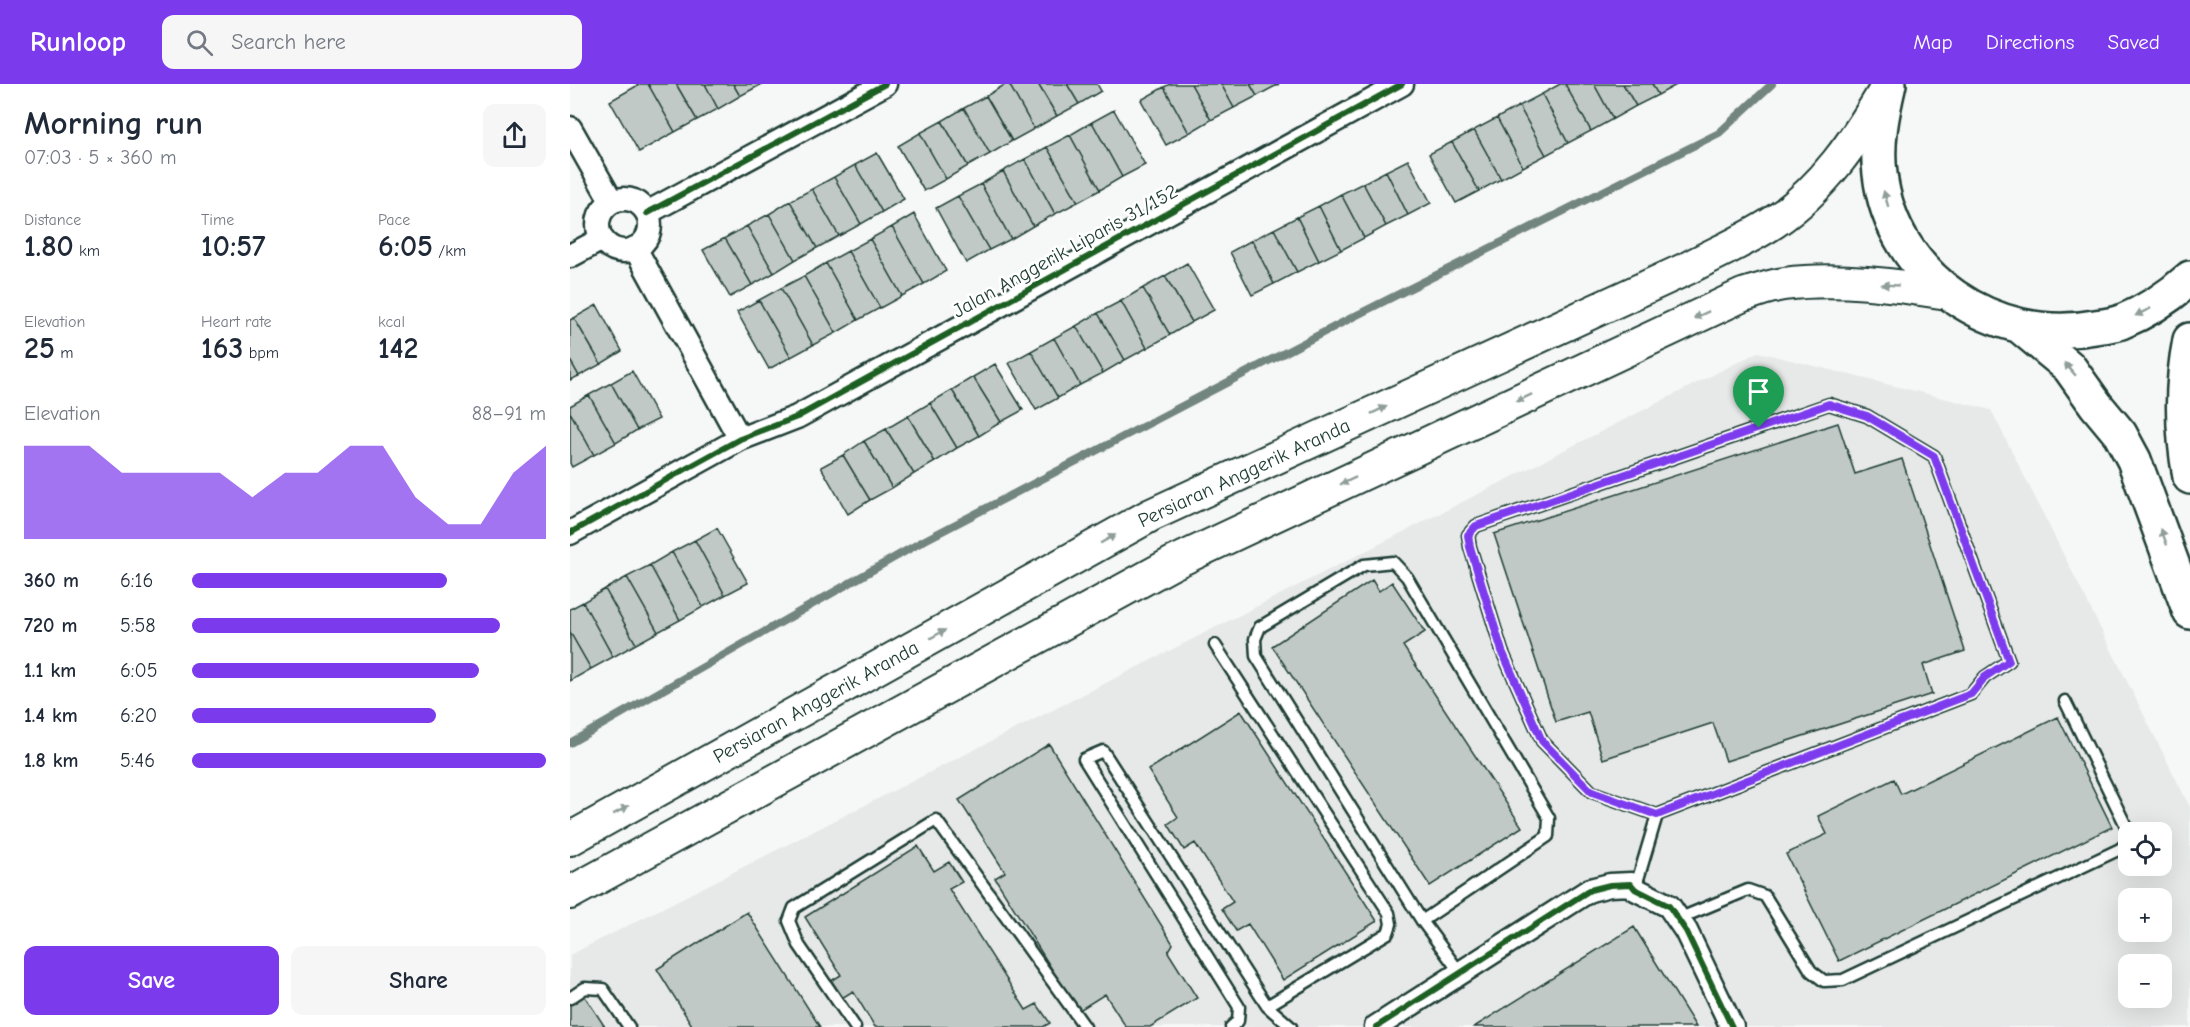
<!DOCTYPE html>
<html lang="en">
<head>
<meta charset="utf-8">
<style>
	:root { --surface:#fff; --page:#f6f6f7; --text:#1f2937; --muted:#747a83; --accent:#7c3aed }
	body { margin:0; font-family:"Comic Neue",sans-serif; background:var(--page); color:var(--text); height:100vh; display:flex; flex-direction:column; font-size:22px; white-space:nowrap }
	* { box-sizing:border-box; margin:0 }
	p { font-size:20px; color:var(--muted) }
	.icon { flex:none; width:33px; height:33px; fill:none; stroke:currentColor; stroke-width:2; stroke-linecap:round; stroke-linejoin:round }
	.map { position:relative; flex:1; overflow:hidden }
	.side { display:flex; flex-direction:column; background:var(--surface); width:570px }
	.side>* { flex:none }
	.controls { position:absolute; left:1548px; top:738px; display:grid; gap:12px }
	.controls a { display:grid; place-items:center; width:54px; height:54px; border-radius:12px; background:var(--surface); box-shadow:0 6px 24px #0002; font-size:30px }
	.pin { position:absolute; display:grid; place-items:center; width:51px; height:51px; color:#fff; margin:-62px -26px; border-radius:50% 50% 50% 0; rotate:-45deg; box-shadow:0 0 6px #0007 }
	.pin .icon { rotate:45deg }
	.round { display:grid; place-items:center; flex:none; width:63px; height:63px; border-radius:12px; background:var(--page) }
	.headline { display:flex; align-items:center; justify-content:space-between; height:102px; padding:0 24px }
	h1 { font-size:33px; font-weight:700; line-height:45px }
	.stats { display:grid; grid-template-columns:repeat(3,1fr); gap:9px; height:102px; padding:6px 24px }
	.stats div { display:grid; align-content:center }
	.stats b { font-size:30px; font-weight:700 }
	.stats small { font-size:16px; font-weight:400 }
	.stats p { font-size:16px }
	.chart { height:168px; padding:12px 24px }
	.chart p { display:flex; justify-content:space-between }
	.chart svg { width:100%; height:108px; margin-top:6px; fill:var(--accent); opacity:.7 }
	.primary-button { display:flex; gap:12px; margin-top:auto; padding:12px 24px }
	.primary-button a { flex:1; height:69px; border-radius:12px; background:var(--accent); color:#fff; font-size:24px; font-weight:700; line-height:69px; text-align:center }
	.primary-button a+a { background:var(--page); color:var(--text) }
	ul { padding:0 24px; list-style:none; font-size:20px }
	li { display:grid; grid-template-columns:96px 72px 1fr; align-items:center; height:45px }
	li i { height:15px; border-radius:8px; background:var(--accent) }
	header { display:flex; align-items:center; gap:36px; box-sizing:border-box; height:84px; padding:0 30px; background:var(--accent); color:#fff }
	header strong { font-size:28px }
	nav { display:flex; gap:33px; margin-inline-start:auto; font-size:21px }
	.search { width:420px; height:54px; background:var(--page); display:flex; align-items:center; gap:15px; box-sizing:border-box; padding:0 21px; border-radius:12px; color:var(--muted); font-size:22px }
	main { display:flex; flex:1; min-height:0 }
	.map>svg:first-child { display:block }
</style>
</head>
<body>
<header>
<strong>Runloop</strong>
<div class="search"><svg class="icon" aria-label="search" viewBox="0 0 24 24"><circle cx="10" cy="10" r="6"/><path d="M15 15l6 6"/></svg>Search here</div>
<nav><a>Map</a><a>Directions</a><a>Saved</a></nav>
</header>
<main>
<section class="side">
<div class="headline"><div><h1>Morning run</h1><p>07:03 · 5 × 360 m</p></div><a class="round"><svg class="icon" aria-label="share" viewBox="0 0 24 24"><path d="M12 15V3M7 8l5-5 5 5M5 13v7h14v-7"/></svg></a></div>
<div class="stats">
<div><p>Distance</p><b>1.80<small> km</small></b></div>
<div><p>Time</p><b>10:57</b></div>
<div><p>Pace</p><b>6:05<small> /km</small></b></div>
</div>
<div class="stats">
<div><p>Elevation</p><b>25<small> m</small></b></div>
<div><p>Heart rate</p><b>163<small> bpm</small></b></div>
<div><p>kcal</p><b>142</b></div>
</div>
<div class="chart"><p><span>Elevation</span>88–91 m</p>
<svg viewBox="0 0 160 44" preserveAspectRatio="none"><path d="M0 44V6L10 6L20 6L30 17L40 17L50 17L60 17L70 27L80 17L90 17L100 6L110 6L120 27L130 38L140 38L150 17L160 6V44z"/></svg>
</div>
<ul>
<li><b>360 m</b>6:16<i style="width:72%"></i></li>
<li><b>720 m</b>5:58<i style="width:87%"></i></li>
<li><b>1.1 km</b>6:05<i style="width:81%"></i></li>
<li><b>1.4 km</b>6:20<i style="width:69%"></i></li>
<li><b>1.8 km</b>5:46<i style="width:100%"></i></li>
</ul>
<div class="primary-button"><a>Save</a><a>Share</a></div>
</section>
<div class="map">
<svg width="1620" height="943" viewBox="0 0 1620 943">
	<rect width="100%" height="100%" fill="#f6f7f7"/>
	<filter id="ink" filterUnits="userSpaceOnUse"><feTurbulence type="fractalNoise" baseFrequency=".0167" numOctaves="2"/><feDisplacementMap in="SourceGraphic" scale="12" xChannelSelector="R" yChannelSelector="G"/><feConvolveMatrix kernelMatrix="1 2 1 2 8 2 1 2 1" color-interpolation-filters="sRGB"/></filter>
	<g filter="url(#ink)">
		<path fill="#e6e9e8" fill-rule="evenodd" d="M1188,268L1421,326L1620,723V943H0V871ZM1558,748H1592V782H1558ZM1558,814H1592V848H1558ZM1558,880H1592V914H1558Z"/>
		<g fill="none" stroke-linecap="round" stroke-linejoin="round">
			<path stroke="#72857f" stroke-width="8" d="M0,659L355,456L785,232L1149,49L1202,0"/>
		</g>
		<path fill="#c0c9c6" stroke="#1f3d34" stroke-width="1.5" d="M70,0H78L105,48L69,68L40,17Z
			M78,0H106L127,36L105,48Z
			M106,0H135L148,25L127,36Z
			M135,0H163L170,12L148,25Z
			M163,0H192L170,12Z
			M436,0H439L464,45L442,57L416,12Z
			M439,0H468L487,32L464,45Z
			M468,0H497L509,20L487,32Z
			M497,0H527L531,7L509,20Z
			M600,0H621L641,36L619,49L594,3Z
			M621,0H651L664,24L641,36Z
			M651,0H680L687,12L664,24Z
			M680,0H709L687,12Z
			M990,0H995L1021,47L998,59L972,10Z
			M995,0H1024L1043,35L1021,47Z
			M1024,0H1053L1066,22L1043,35Z
			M1053,0H1082L1088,11L1066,22Z
			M1082,0H1108L1088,11Z
			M594,3L619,49L596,61L571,16Z
			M972,10L998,59L976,71L949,22Z
			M416,12L442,57L420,70L394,24Z
			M949,22L976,71L953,83L927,34Z
			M394,24L420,70L398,82L372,37Z
			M544,26L575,81L552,93L522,38Z
			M927,34L953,83L931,95L904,46Z
			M372,37L398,82L376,95L350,49Z
			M522,38L552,93L530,106L500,51Z
			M904,46L931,95L909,107L882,58Z
			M350,49L376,95L354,107L328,62Z
			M500,51L530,106L508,118L477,63Z
			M882,58L909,107L886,119L859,70Z
			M477,63L508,118L485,130L455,75Z
			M307,69L334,115L312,128L285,81Z
			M455,75L485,130L463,142L433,87Z
			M838,76L861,119L838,131L816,87Z
			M285,81L312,128L291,140L264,93Z
			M433,87L463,142L441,155L411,100Z
			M816,87L838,131L816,142L793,99Z
			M264,93L291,140L269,152L242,105Z
			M793,99L816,142L794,154L771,110Z
			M411,100L441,155L419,166L388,112Z
			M242,105L269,152L247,164L220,117Z
			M771,110L794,154L771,166L749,122Z
			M388,112L419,166L396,179L366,124Z
			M220,117L247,164L225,176L199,130Z
			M749,122L771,166L749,177L727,133Z
			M199,130L225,176L204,189L177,142Z
			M344,130L376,187L354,200L322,143Z
			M727,133L749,177L727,188L704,145Z
			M177,142L204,189L182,201L155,154Z
			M322,143L354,200L332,212L300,155Z
			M704,145L727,188L704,200L682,156Z
			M155,154L182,201L160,213L133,166Z
			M300,155L332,212L310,224L278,167Z
			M682,156L704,200L682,211L660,168Z
			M278,167L310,224L288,236L256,179Z
			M256,179L288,236L266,249L234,192Z
			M617,179L644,226L622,238L595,192Z
			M234,192L266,249L243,261L211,204Z
			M595,192L622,238L600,251L573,204Z
			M211,204L243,261L221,273L189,216Z
			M573,204L600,251L577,264L551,217Z
			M189,216L221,273L199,285L167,228Z
			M551,217L577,264L555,276L528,229Z
			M27,221L52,267L31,280L4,234Z
			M528,229L555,276L533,289L506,242Z
			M4,234L31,280L9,292L0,276V236Z
			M506,242L533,289L510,301L484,254Z
			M484,254L510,301L488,314L461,267Z
			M461,267L488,314L466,326L439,279Z
			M0,276L9,292L0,296Z
			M425,280L453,326L431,338L403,293Z
			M62,287L89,335L67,346L41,299Z
			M403,293L431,338L409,352L382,306Z
			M41,299L67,346L46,359L19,311Z
			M382,306L409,352L387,364L360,319Z
			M19,311L46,359L24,371L0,328V322Z
			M360,319L387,364L365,378L338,332Z
			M0,328L24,371L2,383L0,379Z
			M338,332L365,378L344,390L316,345Z
			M1268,339L1285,390L1332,375L1395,567L1353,581L1362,610L1156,677L1143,639L1033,675L1018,628L986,638L924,450Z
			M316,345L344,390L322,404L294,357Z
			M294,357L322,404L300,416L273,371Z
			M273,371L300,416L278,430L251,383Z
			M147,444L178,499L155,511L125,456Z
			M125,456L155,511L133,523L102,468Z
			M102,468L133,523L110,536L80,481Z
			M80,481L110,536L88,548L57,493Z
			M57,493L88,548L66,560L35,505Z
			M802,496L809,507L822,498L855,548L833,562L952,743L860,802L702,562Z
			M35,505L66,560L43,573L13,518Z
			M13,518L43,573L21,585L0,548V525Z
			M0,548L21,585L0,597Z
			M671,627L807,837L713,896L678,840L666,847L652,825L663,818L625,759L614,766L598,740L608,733L578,686Z
			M1488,633L1542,743L1269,877L1216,770L1257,750L1248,732L1324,695L1331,710Z
			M479,660L603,860L598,868L627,914L580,943H556L535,910L508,927L425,794L435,788L389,716Z
			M348,762L364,787L379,778L392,798L379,805L456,926L467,920L480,939L473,943H305L283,907L272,914L261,897L271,891L235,833Z
			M177,828L250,943H123L87,885Z
			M1064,843L1126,943H904Z
			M14,911L35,943H0V920Z"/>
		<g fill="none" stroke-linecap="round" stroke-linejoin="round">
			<g stroke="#1f3d34" stroke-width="15">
				<path id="service" d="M645,561L819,829L821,840L818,849L697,922
					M1495,617L1559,748
					M1065,805L1087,731L1401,610L1415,593L1439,577L1364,372L1297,332L1259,320L906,442L898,451L900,463L932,567L972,657L1022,708L1087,731
					M1108,835L1178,806L1195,812L1241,887L1254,897L1273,896L1550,765L1558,758
					M852,837L978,752L979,734L837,493L823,478L794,481L690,543L685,555L686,572L852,837L891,890
					M0,914L15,904L33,905L59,943
					M285,943L229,861L219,837L224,824L366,736L515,943
					M661,943L668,937L669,923L514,675L533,667L697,922L721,943"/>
			</g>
			<g stroke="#1f3d34" stroke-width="27">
				<path id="minor" d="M0,44L42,118
					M28 141a26 26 0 1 1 52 0a26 26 0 1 1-52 0Z
					M77,129L315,0
					M65,164L170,355
					M0,172L32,155
					M0,449L170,355L227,333L832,0
					M806,943L1020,806L1040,801L1061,800L1065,805L1099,822L1116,847L1162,943"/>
			</g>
			<g stroke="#1f3d34" stroke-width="36">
				<path id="secondary" d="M0,755L581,431L1118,184C1146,169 1177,156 1204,138C1253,105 1286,56 1316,5
					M0,809L603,479L1173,211C1187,207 1200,202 1214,200C1268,193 1325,201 1378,209"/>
			</g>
			<g stroke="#1f3d34" stroke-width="38">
				<path id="primary" d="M1319,0C1312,30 1306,59 1310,90C1322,194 1425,262 1525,243C1533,242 1543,241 1551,238C1578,227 1599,213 1620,194
					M1452,244L1499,283L1526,321L1550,350L1564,376L1620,528
					M1620,256C1611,301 1612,349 1620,393"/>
			</g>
			<use href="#service" stroke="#fff" stroke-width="10"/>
			<use href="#minor" stroke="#fff" stroke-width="22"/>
			<use href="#secondary" stroke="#fff" stroke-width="32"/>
			<use href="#primary" stroke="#fff" stroke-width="33"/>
			<g stroke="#fff" stroke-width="10">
				<path id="cycleway" d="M77,129L315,0
					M0,449L170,355L227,333L832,0
					M806,943L1020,806L1040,801L1061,800L1065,805L1099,822L1116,847L1162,943"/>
			</g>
			<use href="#cycleway" stroke="#1b5e20" stroke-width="6"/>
		</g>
		<defs><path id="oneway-solid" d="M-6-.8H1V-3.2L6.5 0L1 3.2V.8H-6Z" transform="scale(1.5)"/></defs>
		<g fill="#8f9e9a">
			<use href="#oneway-solid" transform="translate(1316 115) rotate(-106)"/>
			<use href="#oneway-solid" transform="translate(1320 201) rotate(-177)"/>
			<use href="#oneway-solid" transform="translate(1573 228) rotate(154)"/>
			<use href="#oneway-solid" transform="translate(1131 231) rotate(155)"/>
			<use href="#oneway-solid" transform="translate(1500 285) rotate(-131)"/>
			<use href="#oneway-solid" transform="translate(954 314) rotate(155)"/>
			<use href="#oneway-solid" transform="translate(809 326) rotate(-25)"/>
			<use href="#oneway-solid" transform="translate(778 397) rotate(155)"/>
			<use href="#oneway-solid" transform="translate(1594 453) rotate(-110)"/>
			<use href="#oneway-solid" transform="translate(538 455) rotate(-29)"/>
			<use href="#oneway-solid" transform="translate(368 550) rotate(-29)"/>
			<use href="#oneway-solid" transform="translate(51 726) rotate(-29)"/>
		</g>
	</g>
	<g fill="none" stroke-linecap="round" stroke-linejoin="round" filter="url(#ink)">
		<g stroke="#fff" stroke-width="12">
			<path id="route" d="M1259,320L1297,332L1364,372L1439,577L1415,593L1401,610L1087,731L1022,708L972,657L932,567L900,463L898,451L906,442Z"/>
		</g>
		<use href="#route" stroke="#7c3aed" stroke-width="8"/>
	</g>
	<g text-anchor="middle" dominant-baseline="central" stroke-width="5" stroke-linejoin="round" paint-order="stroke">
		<g font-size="20" fill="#1f3d34" stroke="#fff">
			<text transform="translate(495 167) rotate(-29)">Jalan Anggerik Liparis 31/152</text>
			<text transform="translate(674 389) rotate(-25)">Persiaran Anggerik Aranda</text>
			<text transform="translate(246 618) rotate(-29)">Persiaran Anggerik Aranda</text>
		</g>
	</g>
</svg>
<div class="controls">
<a><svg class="icon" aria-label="locate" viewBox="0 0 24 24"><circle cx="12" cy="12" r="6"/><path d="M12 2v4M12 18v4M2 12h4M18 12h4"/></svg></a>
<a>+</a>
<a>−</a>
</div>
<div class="pin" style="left:1189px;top:344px;background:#1e9e55"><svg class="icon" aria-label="arrive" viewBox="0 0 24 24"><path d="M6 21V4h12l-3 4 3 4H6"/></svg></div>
</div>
</main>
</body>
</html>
